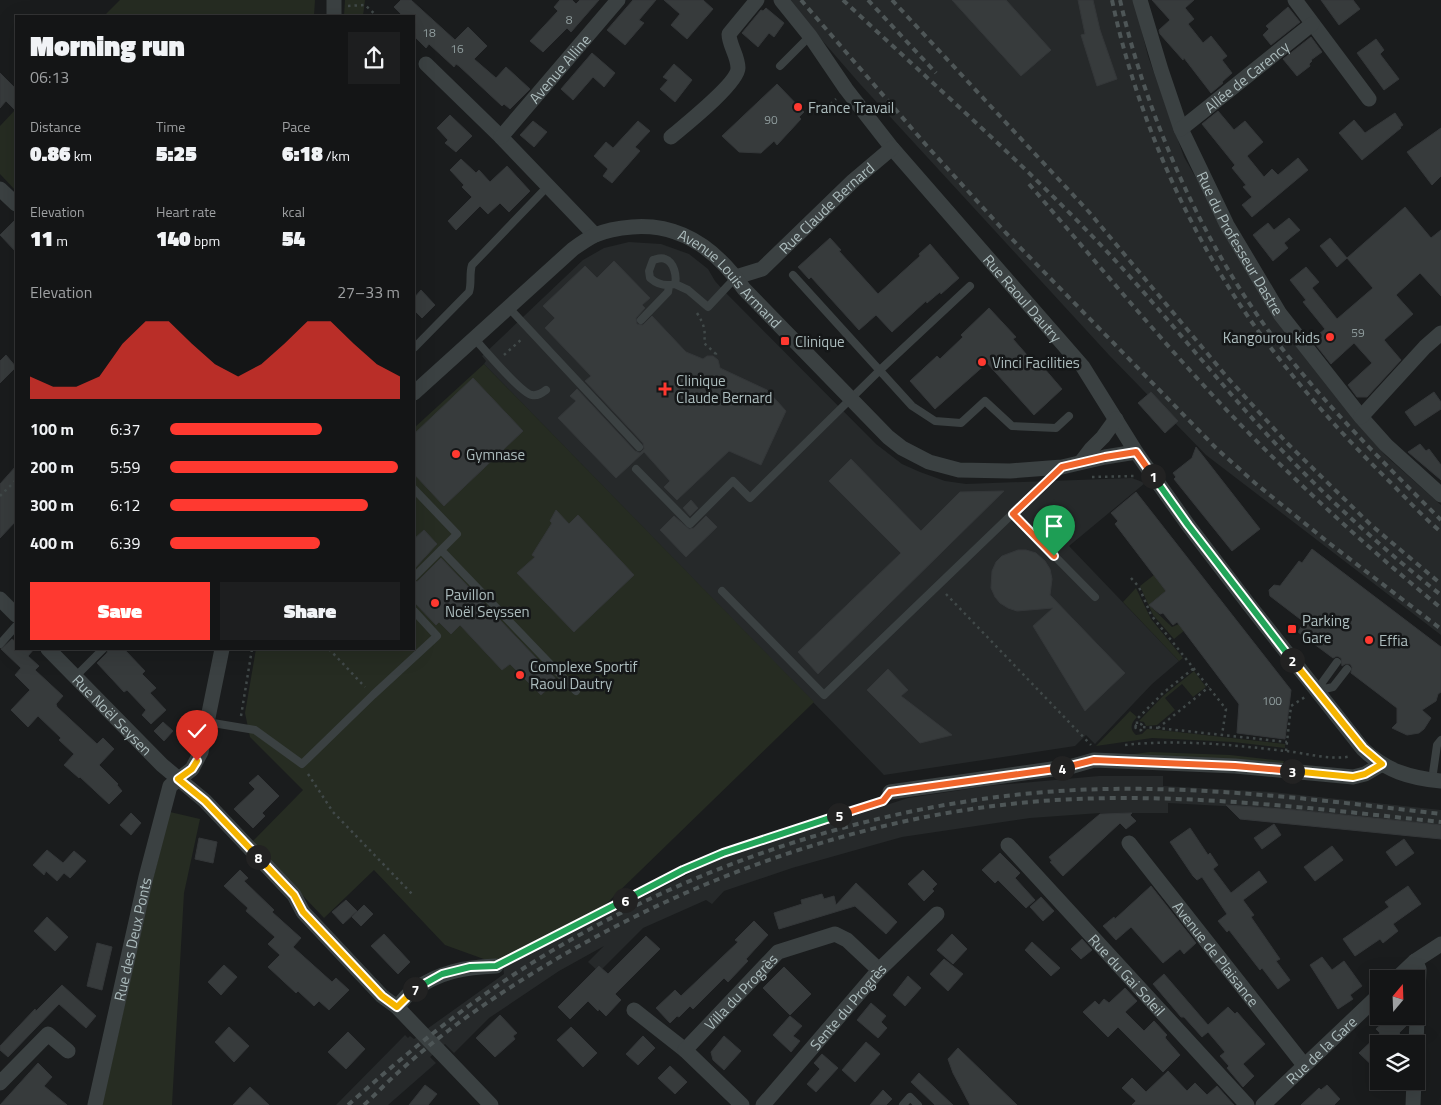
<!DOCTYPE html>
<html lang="en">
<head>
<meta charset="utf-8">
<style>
	:root { --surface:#141516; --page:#1d1e1f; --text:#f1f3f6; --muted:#9d9fa1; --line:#333435; --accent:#ff3930 }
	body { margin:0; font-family:"Titillium Web",sans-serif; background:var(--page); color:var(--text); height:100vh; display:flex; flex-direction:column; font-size:19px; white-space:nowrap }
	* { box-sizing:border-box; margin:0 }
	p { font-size:16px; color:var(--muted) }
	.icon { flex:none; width:28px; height:28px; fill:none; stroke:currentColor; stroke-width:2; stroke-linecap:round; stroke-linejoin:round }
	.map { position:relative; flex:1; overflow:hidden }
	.panel { position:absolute; left:15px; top:15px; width:400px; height:635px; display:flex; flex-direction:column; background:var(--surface); border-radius:0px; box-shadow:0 5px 20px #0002,0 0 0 1px var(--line) }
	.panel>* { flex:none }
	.needle { width:32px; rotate:19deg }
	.buttons { position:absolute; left:1370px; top:970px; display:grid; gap:10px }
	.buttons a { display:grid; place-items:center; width:55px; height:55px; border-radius:0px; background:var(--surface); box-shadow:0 5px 20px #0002,0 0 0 1px var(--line); font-size:25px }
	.pin { position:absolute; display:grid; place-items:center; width:42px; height:42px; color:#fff; margin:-51px -21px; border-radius:50% 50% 50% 0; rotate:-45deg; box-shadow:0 0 5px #0007 }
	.pin .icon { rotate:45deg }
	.km { position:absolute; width:25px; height:25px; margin:-12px; border-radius:50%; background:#222; color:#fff; font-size:14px; line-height:25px; text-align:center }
	.round { display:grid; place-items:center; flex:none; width:52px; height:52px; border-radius:0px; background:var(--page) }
	.headline { display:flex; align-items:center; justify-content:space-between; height:85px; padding:0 15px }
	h1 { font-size:28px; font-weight:800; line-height:38px }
	.metrics { display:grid; grid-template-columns:repeat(3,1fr); gap:8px; height:85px; padding:5px 15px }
	.metrics div { display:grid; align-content:center }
	.metrics b { font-size:21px; font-weight:800 }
	.metrics small { font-size:14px; font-weight:400 }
	.metrics p { font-size:14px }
	.chart { height:140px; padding:10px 15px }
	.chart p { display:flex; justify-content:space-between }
	.chart svg { width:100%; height:90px; margin-top:5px; fill:var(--accent); opacity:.7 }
	.cta { display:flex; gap:10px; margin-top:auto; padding:10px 15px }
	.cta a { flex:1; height:58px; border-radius:0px; background:var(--accent); color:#fff; font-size:20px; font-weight:800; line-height:58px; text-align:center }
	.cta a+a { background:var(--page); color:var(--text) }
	ul { padding:0 15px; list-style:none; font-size:16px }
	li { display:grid; grid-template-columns:80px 60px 1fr; align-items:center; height:38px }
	li i { height:12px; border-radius:6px; background:var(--accent) }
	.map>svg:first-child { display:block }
</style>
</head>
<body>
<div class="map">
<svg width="1441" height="1105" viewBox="0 0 1441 1105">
	<rect width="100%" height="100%" fill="#1a1c1d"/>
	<path fill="#26292a" d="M787,0H1134L1148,56L1184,157L1267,301L1385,455L1441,505V635L1206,455L1109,355L860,84Z
		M629,242L661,244L689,254L708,269L715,281L724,291L876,444L902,464L920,472L945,481L966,484L1132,478L1145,483L1069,546L1179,661L1152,684L1095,744L1086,735L1075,746L884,775L484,364L486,361L482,356L583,260L604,248Z
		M1099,776H1163V786L1272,792L1441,810V825L1295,810L1168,803V813H1100L1030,818L902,837L792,868L724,891L712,904L706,900L643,928L599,972L588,962L604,946L559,971L489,1018L454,1053L445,1044L430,1057L436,1063L388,1105H336L405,1035L408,1038L410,1036L414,1039L427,1029L504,974L503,966L517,961L716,860L908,798L988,786Z"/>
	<path fill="#262c22" d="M120,0H315L314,16H104Z
		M345,0H365L363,16H344Z
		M16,109V191L0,174V126Z
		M484,364L814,702L606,904L552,936L512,956L492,962L445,945L374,870L324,918L252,842L303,790L250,737L245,713L256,649H414V428Z
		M1154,575L1166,591L1149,605L1172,627L1186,621L1191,625L1174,639L1153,615L1140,586Z
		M1136,588L1151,619L1183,658L1179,661L1123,602Z
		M1194,671L1206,687L1193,697L1182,684L1165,698L1175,710L1157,725L1146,726L1144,722L1139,721L1163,696Z
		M1130,711L1137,717C1131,723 1129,729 1136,735L1142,734L1147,729L1160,730L1285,744V748L1233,742L1152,738L1096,746Z
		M1150,752L1230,755L1284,761L1283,764L1118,756Z
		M170,812L200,819L184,893L172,1105H102L153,879Z"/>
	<path fill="#373b3c" stroke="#343739" d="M401,0H411L455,40L468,27L487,46L474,59L496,78L506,67L530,89L510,109L504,104L502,106L459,66L456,64L454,67L429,44L426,48L414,36V16H403L394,7Z
		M560,0H572L576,4L580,0H599L571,32L567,28L543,52L530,41L558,11L554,7Z
		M633,0H656L639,20L644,23L625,45L607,30Z
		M664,0H703L713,9L687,39L671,25L680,14Z
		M952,0H1006L1051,50L1021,76Z
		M1078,0H1093L1100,30L1117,79L1097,86L1081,35L1085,34Z
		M1152,0H1194L1185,8L1194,19L1188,24L1203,43L1211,36L1227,56L1222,60L1232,73L1222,82L1223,83L1211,93L1184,58L1183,60L1160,34L1159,30L1170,20Z
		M1321,0H1353L1360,9L1339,25Z
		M1288,7L1300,22L1271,45L1263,35L1269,29L1266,26Z
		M766,8L784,23L774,37L769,33L758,47L742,33L761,10L763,11Z
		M1311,37L1322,52L1311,60L1312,61L1309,64L1310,66L1297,76L1283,59Z
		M1376,39L1384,50L1380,54L1399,79L1384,90L1357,53Z
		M592,53L615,73L604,87L593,77L573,100L561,89Z
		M674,64L692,80L675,102L660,89L668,80L663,77Z
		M0,73L16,89V111L6,101L0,108Z
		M777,84L804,112L799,117L801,119L777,145L774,141L761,153L739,152L722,136Z
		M1218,111L1234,130L1245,121L1263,142L1247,156L1264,177L1272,169L1278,175L1298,158L1308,170L1252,217L1242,205L1252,197L1243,187L1246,185L1232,168L1235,165L1202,124Z
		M1395,113L1403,125L1400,127L1401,128L1362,160L1339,133L1354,120L1365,133Z
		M450,115L472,136L456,152L445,143L448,140L437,128Z
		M533,121L547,132L534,147L520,135Z
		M638,121L650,131L635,147L640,151L612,183L603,176L608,169L594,156L606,142L613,148Z
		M1441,128V176L1432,185L1407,152Z
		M461,159L476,173L479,170L490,182L507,166L530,191L509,212L500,203L488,214L480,206L456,230L448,221L472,197L462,187L464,185L450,170Z
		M1405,207L1431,238L1441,230V296L1420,273L1396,295L1413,314L1384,340L1401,360L1367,397H1357L1348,385L1372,363L1354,343L1331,364L1312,340L1325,329L1303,302L1306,300L1290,280L1306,267L1319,282L1312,288L1337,319L1373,288L1347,258L1337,267L1320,246L1330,238L1347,258Z
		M1289,218L1300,230L1284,243L1288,248L1273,261L1253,235L1268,223L1274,230Z
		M16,219V252L0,235Z
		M830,238L841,250L839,251L878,294L920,256L919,254L930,244L959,278L941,294L940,292L927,303L926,301L892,332L876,315L859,330L811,277L809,279L798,267Z
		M614,261L650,298L642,305L645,308L636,318L637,324L643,325L652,316L686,352L703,359L707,356H713L718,360L720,368L767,390L786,411L761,465L729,451L677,500L664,487L670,481L644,452L616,478L558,418L576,401L570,396L577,389L635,451L640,453L644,449L643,443L585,381L591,376L545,328L555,318L543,306L585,266L597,278Z
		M421,290L435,305L422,318L414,310V298Z
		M989,308L1016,337L1013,339L1034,363L1037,360L1062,389L1034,415L987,363L935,409L910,381L937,356L940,359L963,337L961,335Z
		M6,355L16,367L0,383V361Z
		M473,378L523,431L444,506L414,474V434Z
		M1151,392L1178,421L1165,433L1138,403Z
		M1434,392L1441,402V409L1415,426L1405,412Z
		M1420,444L1426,451L1429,449L1441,465V480L1408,452Z
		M1196,447L1260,529L1232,551L1174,479L1176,477L1173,473L1192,458Z
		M851,459L921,531L960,492L1004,491L818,674L798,652L901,553L829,481Z
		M16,466V521L0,538V484Z
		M1136,492L1291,690L1285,739L1237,733L1239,704L1177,622L1173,625L1163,613L1160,614L1149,605L1166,591L1115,524L1118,521L1111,513Z
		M691,500L698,508L690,516L683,508Z
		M556,510L569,524L578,515L634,575L574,632L517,573L535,557L532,555L552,523L550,521Z
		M674,516L689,529L694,528L706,516L717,527L686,557L660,530Z
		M424,530L437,544L414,569V539Z
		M1312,549L1441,647V692L1438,694L1436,701L1422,710L1431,718L1424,729L1419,733L1407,735L1392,728L1397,723V708L1351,673L1352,667L1350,664H1345L1342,666L1341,658L1337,656L1333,658L1298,632L1304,622L1270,596L1269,590L1274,585L1280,586L1299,561L1302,563Z
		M1018,550H1026L1036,553L1045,561L1050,569L1052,579L1050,595L1125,673L1085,711L1033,626L1053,608L1017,611L1008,608L1000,603L995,597L991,588L992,571L996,562L1002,556Z
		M441,558L557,680L541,695L510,664L502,670L460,625L451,634L439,622L436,625L414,602V582L418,581Z
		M12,639L16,642V649H34L28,656L39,666L35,670L63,696L56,704L57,707L97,744L103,738L114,749L99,765L118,784L117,785L122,791L109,804L80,777L79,778L64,765L74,754L59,740L61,738L38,716L28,727L11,710L30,690L15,675L21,668L1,649Z
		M108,649H124L145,671L142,674L156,688L150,693L166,710L151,724L142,715L146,710L127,690L124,692L97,663L107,653Z
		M888,669L908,690L901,696L952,735L920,743L867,690Z
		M163,722L173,731L164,741L154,731Z
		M258,775L279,796L262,813L265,816L253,828L234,809L255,789L249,783Z
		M1226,805L1295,810L1441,825V839L1240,819Z
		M131,813L141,823L131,835L120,825Z
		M1132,813L1130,815L1136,821L1126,829L1120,823L1063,876L1050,862L1052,861L1049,857L1100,814Z
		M1274,824L1281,835L1262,849L1254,838Z
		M1190,828L1208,855L1210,853L1218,865L1213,869L1231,893L1259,871L1267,882L1243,900L1254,915L1251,917L1280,959L1276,961L1290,980L1278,989L1262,968L1260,970L1229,930L1227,932L1218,921L1227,914L1202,877L1197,880L1193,876L1170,842Z
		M199,838L217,842L213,863L195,859Z
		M1404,839L1414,853L1396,866L1386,852Z
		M1332,846L1343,860L1315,881L1304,867Z
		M47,850L63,863L74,851L86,861L70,878L64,873L57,881L46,871L44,875L33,865Z
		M1000,853L1020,873L1015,878L1035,900L1026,908L998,880L995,883L982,870Z
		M240,870L248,878L244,881L274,910L272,912L301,938L293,947L332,982L336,978L349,990L329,1010L319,1001L314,1006L298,991L296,993L268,967L280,955L268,944L275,937L246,911L248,908L224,886Z
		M923,870L937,884L932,889L934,891L924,901L908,884Z
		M856,883L897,922L886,934L855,906L779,929L774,913L802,904L801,900L822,894L824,899L834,896L836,905Z
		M1151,886L1196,943L1184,954L1180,949L1163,963L1131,927L1116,940L1103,926L1114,917L1115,919Z
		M1408,886L1421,904L1393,924L1398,931L1383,943L1380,939L1355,956L1343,939L1389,907L1385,902Z
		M1041,897L1054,911L1043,921L1030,907Z
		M346,900L357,911L343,924L332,912Z
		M364,905L373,914L361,926L352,917Z
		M47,917L68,937L55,951L34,931Z
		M754,921L768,935L746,959L748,961L728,982L724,978L693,1009L690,1006L679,1017L677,1016L670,1023L656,1008L675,990L681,996L738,942L735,940Z
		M384,934L410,962L398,974L371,946Z
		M952,934L967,949L953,964L937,950Z
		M646,936L660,949L615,994L621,1000L606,1016L599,1009L598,1011L588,1001L570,1019L558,1007L599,966L608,974Z
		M1082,939L1092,950L1081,959L1071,949Z
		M1032,942L1060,968L1051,976L1025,950Z
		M97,943L112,947L102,990L87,986Z
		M1322,957L1332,970L1344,961L1362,986L1350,995L1353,999L1338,1009L1310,965Z
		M944,959L963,974L948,991L930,974Z
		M224,965L237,977L221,995L208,982Z
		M784,967L811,994L790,1015L763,988Z
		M1164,974L1208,1025L1228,1007L1235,1014L1237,1012L1265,1044L1243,1064L1254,1076L1243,1087L1227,1068L1229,1066L1220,1056L1225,1052L1208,1032L1202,1037L1184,1017H1181L1153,984Z
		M908,976L921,988L905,1006L893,995Z
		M62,985L96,1016L86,1028L59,1004L8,1057L0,1050V1046L35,1009L36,1011Z
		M1125,988L1137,1001L1125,1012L1144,1031L1154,1021L1167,1035L1165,1037L1166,1039L1180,1055L1163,1072L1118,1027L1108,1037L1083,1012L1095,1001L1099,1005L1104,999L1109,1003Z
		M871,1003L886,1016L881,1022L887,1028L878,1038L857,1020Z
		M500,1015L517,1033L513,1036L515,1039L495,1057L476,1038Z
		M790,1016L802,1026L793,1036L800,1041L791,1052L773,1035Z
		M1394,1016H1408L1407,1025L1399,1033L1403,1037L1397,1044H1379V1072L1359,1053L1380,1033L1376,1029L1385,1021L1387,1023Z
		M229,1027L249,1046L234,1062L215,1042Z
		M571,1027L597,1053L583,1067L557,1040Z
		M348,1032L365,1049L346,1069L328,1052Z
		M643,1036L655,1048L638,1065L626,1054Z
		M724,1036L741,1051L724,1070L713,1060L711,1052Z
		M866,1042L880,1054L855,1082L842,1070Z
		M958,1048L1017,1105H970L953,1073L948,1059Z
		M822,1054L838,1068L816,1092L807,1084L820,1069L814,1063Z
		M38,1063L52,1077L44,1086L67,1105H0Z
		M670,1066L687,1082L675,1094L658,1078Z
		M1168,1071L1187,1091L1195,1083L1207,1095L1217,1086L1234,1105H1132L1136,1101L1122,1088L1132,1078L1146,1092Z
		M919,1073L953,1105H935L911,1082Z
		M425,1085L437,1094L428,1105H409Z
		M1327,1085L1340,1099L1334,1105H1301L1319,1088L1321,1090Z
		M250,1087L269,1105H233Z
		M883,1090L892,1099L886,1105H870Z"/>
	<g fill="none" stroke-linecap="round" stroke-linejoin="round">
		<path stroke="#414949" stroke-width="2.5" stroke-dasharray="2.5 4" stroke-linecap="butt" d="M348,6L365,5L377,16
			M821,113L836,99
			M697,313C704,324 706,331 704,343L716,354L713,356
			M504,355L523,338
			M1092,477L1136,476
			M0,496L16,480
			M1131,578L1139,587L1151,615L1226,709L1222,735
			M946,594L1091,745
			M329,649L365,687
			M241,716L252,649
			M1135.5 727a3.5 3.5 0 1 1 7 0a3.5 3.5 0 1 1-7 0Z
			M1137,724V719L1163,693L1194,668
			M1143,727L1158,728L1287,742
			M1158,728L1209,687
			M1125,745C1179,739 1233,745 1286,751C1305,753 1333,761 1351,756
			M1286,751L1291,706L1305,697
			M308,774L333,812L414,896
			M508,960L641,891L723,853L879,802"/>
		<path stroke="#3b4142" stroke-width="8" d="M780,66L810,36
			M793,275L912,406L935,421L961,423L985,401L1012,426L1056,428L1069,416
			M675,284C677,276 674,262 665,259C661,257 657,259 653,260L649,271L650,278C657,284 665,287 675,284L688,290L708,307L736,277
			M509,308L639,447
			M641,320L668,292L669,286
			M474,338C484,349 521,393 532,395C538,396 542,393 546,390
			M414,348L469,292C472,283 469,274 472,265L548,186
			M636,469L690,524L733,481L750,498L880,370L970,286
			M414,489L457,534L414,577
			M1013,514L1095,597
			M441,550L576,691
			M722,591L824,695L1060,468
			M0,644L16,626
			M75,677L103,649
			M1316,691L1333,687L1347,669
			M1316,691L1337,662
			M207,722L255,730L302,764L373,695L437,636L414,611
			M1432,780L1437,745L1441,740
			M903,1105L910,1097L918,1105"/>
		<g stroke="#3b4142" stroke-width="15">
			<path id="s1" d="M781,0L810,36L846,89L892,148L1083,367L1136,452L1188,525L1250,606L1363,749C1386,771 1410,778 1441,781"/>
			<path id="s2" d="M1140,0L1161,70L1181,129L1227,225L1280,314L1361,417L1386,445L1441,495"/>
			<path d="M1295,0L1369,99"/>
			<path d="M334,16V0"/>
			<path d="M426,64L501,137L595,235"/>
			<path id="s3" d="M1181,129L1312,24"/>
			<path id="s4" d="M501,137L618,0"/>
			<path d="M671,137C684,126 738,83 738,68C738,56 729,45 729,34L757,0"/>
			<path d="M0,189L16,204"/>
			<path id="s5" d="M736,277L762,269L853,181L892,148"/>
			<path id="s6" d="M414,393L573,249C580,244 587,239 595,235C607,230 620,228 632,227C681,223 717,250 744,289L888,437L902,448L929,462L959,470L1010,471L1062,467L1105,457L1136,452"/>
			<path d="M1361,417L1425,347L1441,333"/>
			<path d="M1081,462L1091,449L1103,437L1116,419"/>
			<path d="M0,599L16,615"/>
			<path id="s7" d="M48,649L162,765L205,801L294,895L303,912L382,996L397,1007L491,1105"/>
			<path d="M890,792L1073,766L1094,760L1235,766L1353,777L1365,774L1382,764"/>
			<path id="s8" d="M1129,843L1304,1065"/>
			<path id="s9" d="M1008,845L1247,1105"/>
			<path d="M1415,961L1419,969L1416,1044"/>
			<path d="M1396,979L1415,961L1441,944"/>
			<path d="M397,1007C402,1002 407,994 414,990C439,972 465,967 496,966"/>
			<path d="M634,1010L685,1050"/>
			<path d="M0,1083L48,1034L68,1051"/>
			<path id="s10" d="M95,1105L146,877L170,786L192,769L201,752L222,649"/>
			<path id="s11" d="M742,1105L685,1050L778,952L835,934L847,940L879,970"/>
			<path id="s12" d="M763,1105L879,970L937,914"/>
			<path id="s13" d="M1263,1105L1379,995"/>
			<path d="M1413,1105L1414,1081"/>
		</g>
		<path stroke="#4e5657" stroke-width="4" stroke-dasharray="6 5" stroke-linecap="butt" d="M801,0L927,146L1006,233L1216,448L1255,483L1329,543L1441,629
			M843,0C934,85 1028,167 1113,258C1158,307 1200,359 1244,409C1303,476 1370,539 1441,595
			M868,0L936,73
			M892,0L1089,212L1227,377L1288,444L1371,525L1441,584
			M1112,0C1136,114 1188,233 1256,328C1296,383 1341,434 1390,482C1407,499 1423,517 1441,532
			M1120,0C1147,117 1203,246 1277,342C1326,406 1384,463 1441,520
			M1029,184C1098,264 1165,346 1238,422C1302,488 1370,550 1441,608
			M348,1105C394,1064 441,1025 491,990C665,869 893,793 1106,789C1218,787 1330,801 1441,814
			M364,1105C377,1093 389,1080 402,1069C436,1038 475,1010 514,985C679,879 878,807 1076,799C1198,794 1320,809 1441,822"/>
	</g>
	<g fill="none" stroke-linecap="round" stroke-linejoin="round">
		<g stroke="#fff" stroke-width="10">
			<path id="split-1" d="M1054,556L1013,514L1062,467L1105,457L1136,452L1153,476"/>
		</g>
		<g stroke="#fff" stroke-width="10">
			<path id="split-2" d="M1153,476L1188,525L1292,660"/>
		</g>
		<g stroke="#fff" stroke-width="10">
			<path id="split-3" d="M1292,771L1353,777L1365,774L1382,764L1363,748L1292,660"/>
		</g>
		<g stroke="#fff" stroke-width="10">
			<path id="split-4" d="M1062,768L1094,760L1235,766L1292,771"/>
		</g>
		<g stroke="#fff" stroke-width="10">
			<path id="split-5" d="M839,815L883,801L890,792L1062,768"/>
		</g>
		<g stroke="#fff" stroke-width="10">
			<path id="split-6" d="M625,900L683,870L723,853L839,815"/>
		</g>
		<g stroke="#fff" stroke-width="10">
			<path id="split-7" d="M415,989L442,974L470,967L496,966L625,900"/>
		</g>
		<g stroke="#fff" stroke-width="10">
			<path id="split-8" d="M258,857L294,895L303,912L382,996L397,1007L415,989"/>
		</g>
		<g stroke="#fff" stroke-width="10">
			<path id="split-9" d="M197,761L192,769L178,779L205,801L258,857"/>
		</g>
		<use href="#split-1" stroke="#f0652b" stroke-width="6"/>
		<use href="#split-2" stroke="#22a559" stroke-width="6"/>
		<use href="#split-3" stroke="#f5b400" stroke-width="6"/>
		<use href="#split-4" stroke="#f0652b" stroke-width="6"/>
		<use href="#split-5" stroke="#f0652b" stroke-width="6"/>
		<use href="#split-6" stroke="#22a559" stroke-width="6"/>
		<use href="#split-7" stroke="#22a559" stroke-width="6"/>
		<use href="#split-8" stroke="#f5b400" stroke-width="6"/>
		<use href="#split-9" stroke="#f5b400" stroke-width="6"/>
	</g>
	<g fill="#ff3930" stroke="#151718" stroke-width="2">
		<circle cx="798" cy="107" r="5"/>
		<circle cx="1330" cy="337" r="5"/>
		<rect x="780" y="336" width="10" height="10" rx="2.5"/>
		<circle cx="982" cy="362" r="5"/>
		<path d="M662.5 381.5h5v5h5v5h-5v5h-5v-5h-5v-5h5z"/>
		<circle cx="456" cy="454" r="5"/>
		<circle cx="435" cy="603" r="5"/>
		<rect x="1287" y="624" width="10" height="10" rx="2.5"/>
		<circle cx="1369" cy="640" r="5"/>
		<circle cx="520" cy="675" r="5"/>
	</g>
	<g text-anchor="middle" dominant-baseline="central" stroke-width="5" stroke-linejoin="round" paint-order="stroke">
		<g font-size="12" fill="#8f9c9d">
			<text x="569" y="19">8</text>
			<text x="429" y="32">18</text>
			<text x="457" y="48">16</text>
			<text x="771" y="119">90</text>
			<text x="1358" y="332">59</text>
			<text x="1272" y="700">100</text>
		</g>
		<g font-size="15" fill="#acbcbd" stroke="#151718">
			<text stroke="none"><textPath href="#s4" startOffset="90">Avenue Alline</textPath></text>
			<text stroke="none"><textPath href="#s3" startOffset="84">Allée de Carency</textPath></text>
			<text stroke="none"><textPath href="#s5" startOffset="116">Rue Claude Bernard</textPath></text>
			<text stroke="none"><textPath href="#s2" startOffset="264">Rue du Professeur Dastre</textPath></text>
			<text stroke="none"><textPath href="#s6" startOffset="395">Avenue Louis Armand</textPath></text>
			<text stroke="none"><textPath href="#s1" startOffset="384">Rue Raoul Dautry</textPath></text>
			<text stroke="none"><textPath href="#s7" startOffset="92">Rue Noël Seysen</textPath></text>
			<text stroke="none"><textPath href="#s10" startOffset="170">Rue des Deux Ponts</textPath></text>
			<text stroke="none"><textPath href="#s8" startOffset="141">Avenue de Plaisance</textPath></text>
			<text stroke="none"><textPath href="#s9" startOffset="176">Rue du Gai Soleil</textPath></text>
			<text stroke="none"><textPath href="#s11" startOffset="160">Villa du Progrès</textPath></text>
			<text stroke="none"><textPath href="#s12" startOffset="130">Sente du Progrès</textPath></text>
			<text stroke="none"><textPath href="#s13" startOffset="80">Rue de la Gare</textPath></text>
		</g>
		<g font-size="15" fill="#acbcbd" stroke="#151718" text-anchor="start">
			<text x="808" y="107">France Travail</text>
			<text x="1320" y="337" text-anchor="end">Kangourou kids</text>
			<text x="795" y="341">Clinique</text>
			<text x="992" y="362">Vinci Facilities</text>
			<text x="676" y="380">Clinique<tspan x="676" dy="17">Claude Bernard</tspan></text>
			<text x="466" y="454">Gymnase</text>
			<text x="445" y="594">Pavillon<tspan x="445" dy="17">Noël Seyssen</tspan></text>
			<text x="1302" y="620">Parking<tspan x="1302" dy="17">Gare</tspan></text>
			<text x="1379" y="640">Effia</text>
			<text x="530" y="666">Complexe Sportif<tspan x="530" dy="17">Raoul Dautry</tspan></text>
		</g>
	</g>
</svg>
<div class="buttons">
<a><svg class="needle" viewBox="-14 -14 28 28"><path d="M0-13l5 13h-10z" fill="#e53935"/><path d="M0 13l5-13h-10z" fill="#9d9fa1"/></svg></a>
<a><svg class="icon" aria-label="layers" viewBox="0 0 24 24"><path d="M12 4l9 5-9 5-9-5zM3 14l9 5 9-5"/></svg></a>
</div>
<div class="pin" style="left:1054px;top:556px;background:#1e9e55"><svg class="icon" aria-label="arrive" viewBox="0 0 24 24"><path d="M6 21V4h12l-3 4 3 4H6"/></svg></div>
<div class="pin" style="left:197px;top:761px;background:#d93025"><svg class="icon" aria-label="check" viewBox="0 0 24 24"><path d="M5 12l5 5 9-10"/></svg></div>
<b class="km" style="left:1153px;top:476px">1</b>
<b class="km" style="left:1292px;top:660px">2</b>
<b class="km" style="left:1292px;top:771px">3</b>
<b class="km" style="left:1062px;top:768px">4</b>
<b class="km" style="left:839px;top:815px">5</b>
<b class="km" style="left:625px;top:900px">6</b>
<b class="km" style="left:415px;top:989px">7</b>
<b class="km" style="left:258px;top:857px">8</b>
<section class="panel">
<div class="headline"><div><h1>Morning run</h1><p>06:13</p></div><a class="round"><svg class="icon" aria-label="share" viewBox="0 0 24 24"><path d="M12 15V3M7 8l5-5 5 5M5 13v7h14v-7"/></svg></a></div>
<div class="metrics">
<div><p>Distance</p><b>0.86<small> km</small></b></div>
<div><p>Time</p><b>5:25</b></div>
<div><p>Pace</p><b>6:18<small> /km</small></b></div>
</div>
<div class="metrics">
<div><p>Elevation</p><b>11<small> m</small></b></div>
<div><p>Heart rate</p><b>140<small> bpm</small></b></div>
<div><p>kcal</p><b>54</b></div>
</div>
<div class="chart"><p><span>Elevation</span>27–33 m</p>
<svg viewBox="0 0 160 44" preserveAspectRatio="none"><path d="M0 44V33L10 38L20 38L30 33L40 17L50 6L60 6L70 17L80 27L90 33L100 27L110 17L120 6L130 6L140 17L150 27L160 33V44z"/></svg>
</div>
<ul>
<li><b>100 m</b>6:37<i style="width:66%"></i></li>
<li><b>200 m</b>5:59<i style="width:99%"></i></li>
<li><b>300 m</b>6:12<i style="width:86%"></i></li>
<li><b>400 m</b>6:39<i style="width:65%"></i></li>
</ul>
<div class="cta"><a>Save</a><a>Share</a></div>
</section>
</div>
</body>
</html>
